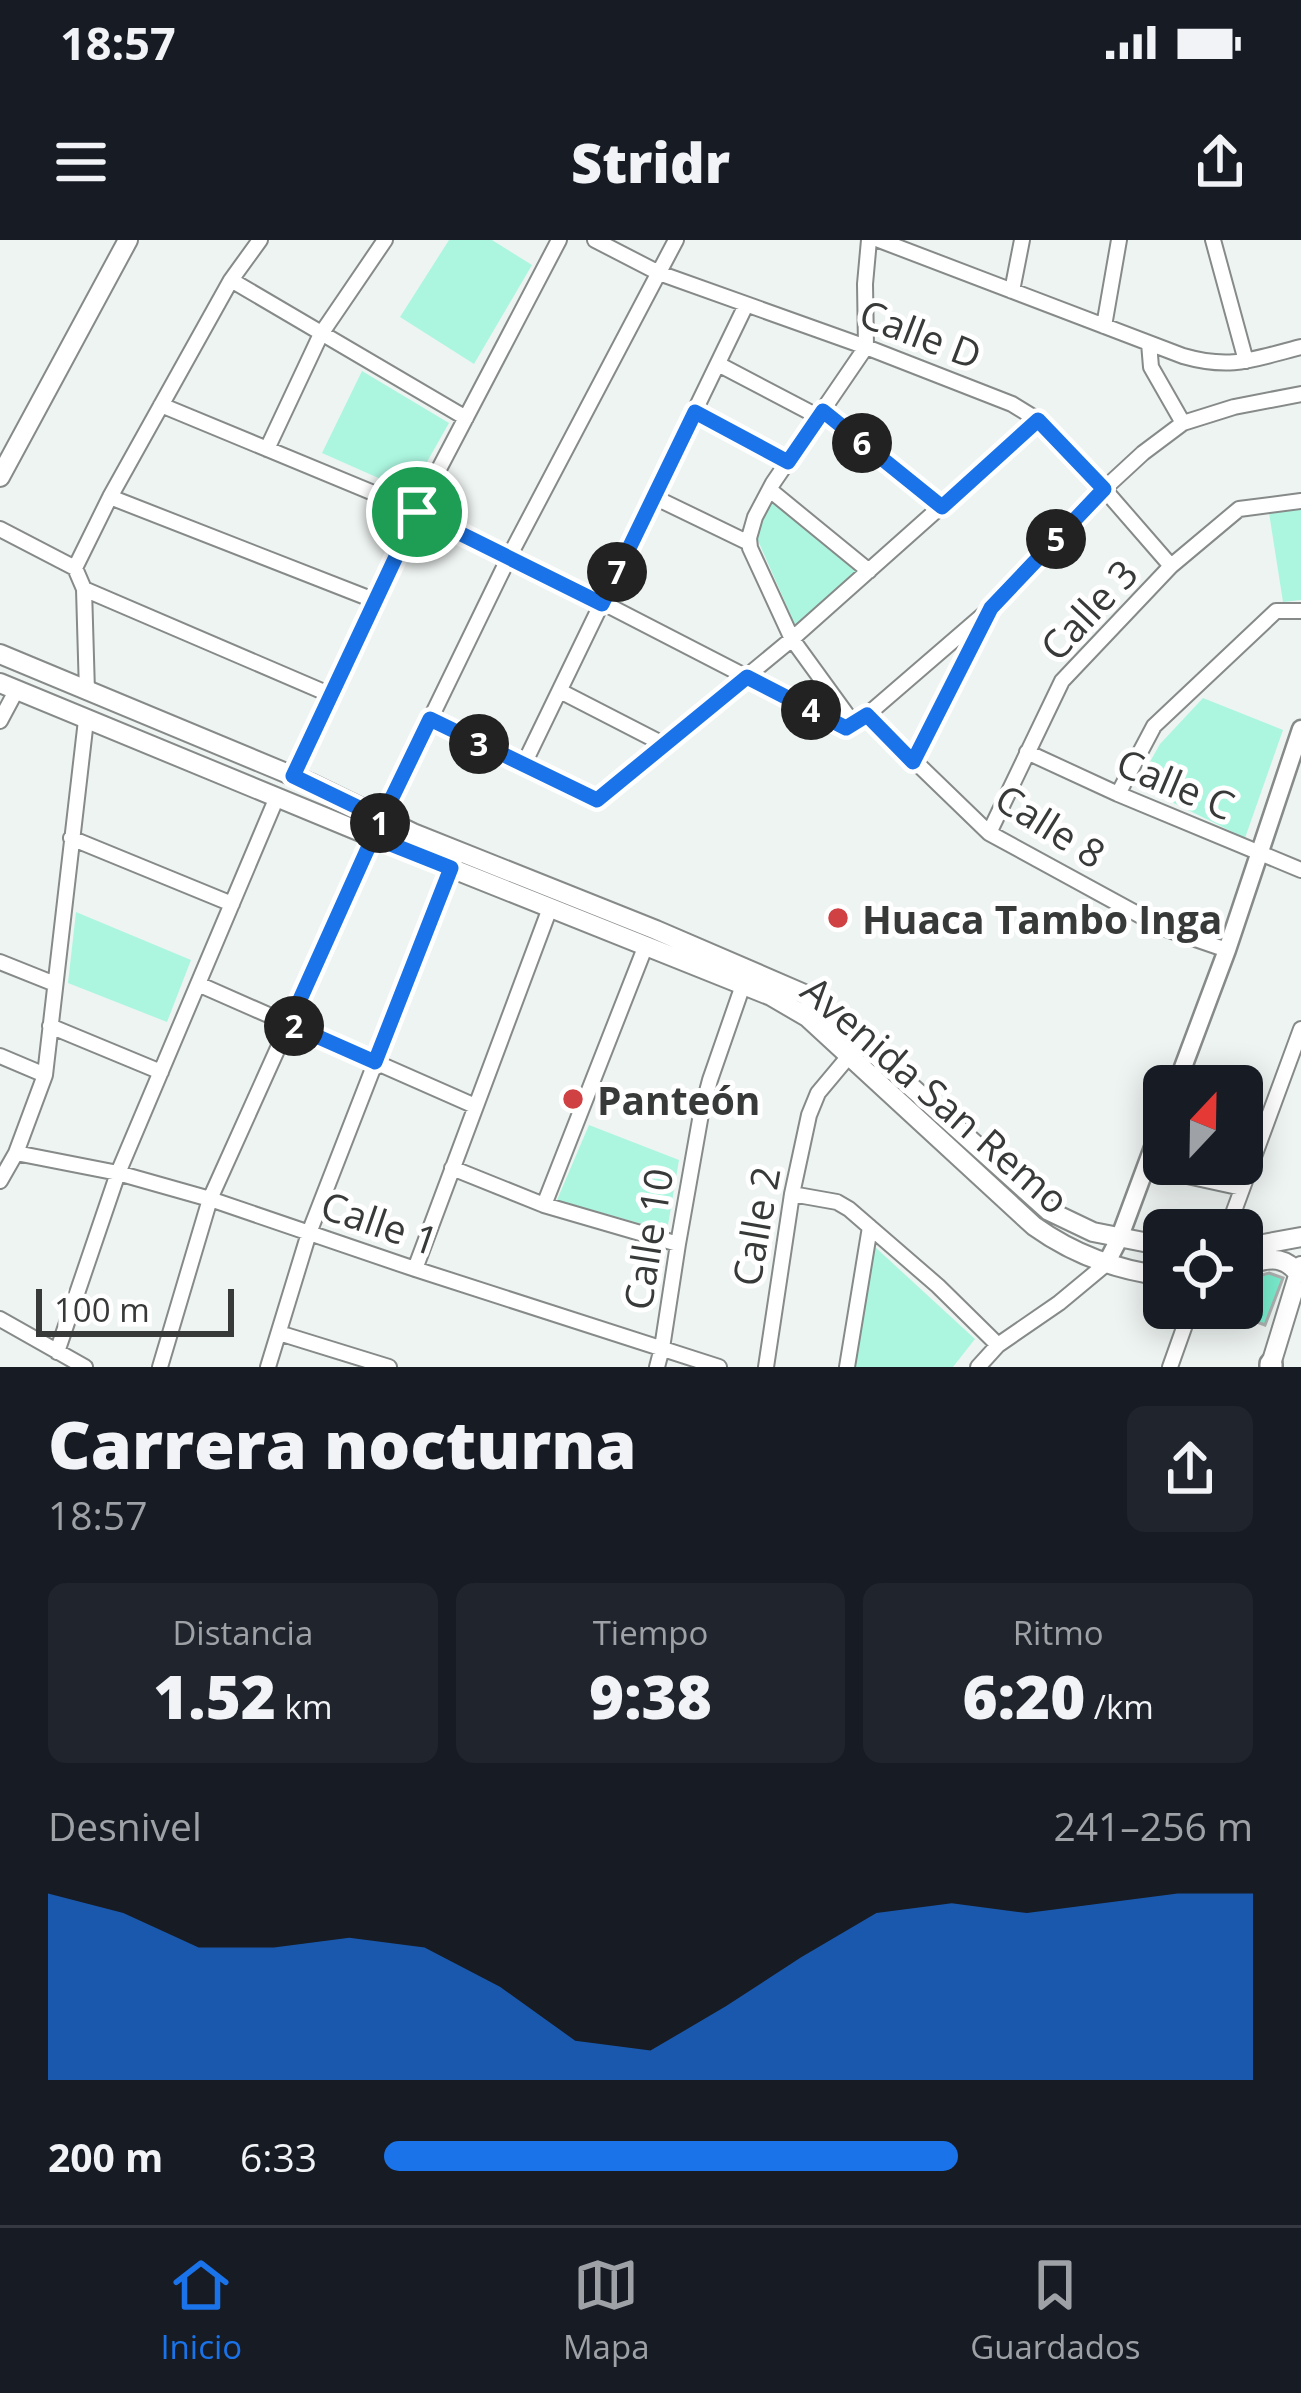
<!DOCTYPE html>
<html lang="es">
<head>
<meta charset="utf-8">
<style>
	:root { --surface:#171b24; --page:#20242c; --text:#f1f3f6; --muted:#9ea1a6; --line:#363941; --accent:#1a73e8 }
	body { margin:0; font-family:"Open Sans",sans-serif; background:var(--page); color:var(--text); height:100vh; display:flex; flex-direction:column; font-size:45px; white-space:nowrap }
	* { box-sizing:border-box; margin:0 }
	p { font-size:39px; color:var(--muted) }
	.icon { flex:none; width:66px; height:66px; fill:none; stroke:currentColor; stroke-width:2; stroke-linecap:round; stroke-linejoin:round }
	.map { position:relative; height:1127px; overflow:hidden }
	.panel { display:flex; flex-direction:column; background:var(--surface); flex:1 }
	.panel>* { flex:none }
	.needle { width:78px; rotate:22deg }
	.buttons { position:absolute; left:1143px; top:825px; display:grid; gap:24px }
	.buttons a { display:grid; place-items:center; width:120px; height:120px; border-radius:18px; background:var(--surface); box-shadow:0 6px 30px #0003; font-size:60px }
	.scale { position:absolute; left:36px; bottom:30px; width:198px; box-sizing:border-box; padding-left:12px; border:6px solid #383a39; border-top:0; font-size:33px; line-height:42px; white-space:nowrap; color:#383a39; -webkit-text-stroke:9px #fff; paint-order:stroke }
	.pin { position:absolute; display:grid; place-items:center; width:102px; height:102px; color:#fff; margin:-51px; border:6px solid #fff; border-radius:50%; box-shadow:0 3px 12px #0007 }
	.km { position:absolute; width:60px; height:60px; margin:-30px; border-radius:50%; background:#222; color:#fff; font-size:33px; line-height:60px; text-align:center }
	.round { display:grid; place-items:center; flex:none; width:126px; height:126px; border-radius:18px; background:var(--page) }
	.head { display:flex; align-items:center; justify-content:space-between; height:204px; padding:0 48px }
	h1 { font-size:66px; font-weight:800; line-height:90px }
	.metrics { display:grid; grid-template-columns:repeat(3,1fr); gap:18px; height:204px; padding:12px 48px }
	.metrics div { display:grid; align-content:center; border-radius:18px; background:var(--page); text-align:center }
	.metrics b { font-size:60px; font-weight:800 }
	.metrics small { font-size:33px; font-weight:400 }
	.metrics p { font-size:33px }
	.chart { height:336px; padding:24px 48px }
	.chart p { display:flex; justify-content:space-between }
	.chart svg { width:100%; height:216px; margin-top:12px; fill:var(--accent); opacity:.7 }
	ul { padding:0 48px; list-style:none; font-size:39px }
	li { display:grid; grid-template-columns:192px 144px 1fr; align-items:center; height:90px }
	li i { height:30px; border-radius:15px; background:var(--accent) }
	.status { display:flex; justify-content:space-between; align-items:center; height:84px; padding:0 60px; background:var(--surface); direction:ltr }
	.status svg { height:33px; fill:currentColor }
	header { display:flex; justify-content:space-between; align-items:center; height:156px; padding:0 48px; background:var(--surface); font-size:54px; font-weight:800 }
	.menu { display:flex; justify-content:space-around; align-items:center; height:168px; border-top:3px solid var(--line); background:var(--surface); font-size:33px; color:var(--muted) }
	.menu a { display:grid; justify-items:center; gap:6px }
	.menu .selected { color:var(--accent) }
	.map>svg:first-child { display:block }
</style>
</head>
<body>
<div class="status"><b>18:57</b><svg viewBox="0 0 49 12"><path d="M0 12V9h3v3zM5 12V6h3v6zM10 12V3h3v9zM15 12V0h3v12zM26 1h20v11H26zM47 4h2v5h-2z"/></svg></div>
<header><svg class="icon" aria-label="menu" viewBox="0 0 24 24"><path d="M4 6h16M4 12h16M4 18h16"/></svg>Stridr<svg class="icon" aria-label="share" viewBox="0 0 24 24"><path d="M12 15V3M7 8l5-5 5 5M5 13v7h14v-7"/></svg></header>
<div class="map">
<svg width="1301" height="1127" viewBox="0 0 1301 1127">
	<rect width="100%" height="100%" fill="#eef4f2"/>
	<path fill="#acf6e0" d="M449,0H492L532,25L474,124L400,77Z
		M362,131L449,183L410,252L322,213Z
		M773,258L860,329L796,387L756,296Z
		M1301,267V360L1283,362L1269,273Z
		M1203,458L1283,490L1245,598L1137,545L1160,504Z
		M76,672L191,720L167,782L68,743Z
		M589,885L679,920L667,991L557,960Z
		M874,1006L975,1099L953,1127H853Z"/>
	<path fill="#7aedce" stroke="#acb1af" stroke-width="3" d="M1269,1033L1283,1038L1265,1085L1221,1069L1242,1068V1059L1254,1064L1259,1043L1253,1041L1258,1036Z"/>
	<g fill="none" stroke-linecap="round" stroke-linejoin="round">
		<g stroke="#868a89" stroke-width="18">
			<path id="minor" d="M595,0L659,33L866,107L1012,164L1038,180L1104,249L1171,326
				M879,0L1183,116C1232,130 1253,119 1301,107
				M1213,0L1246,121
				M231,40L466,178
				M1012,51L1022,0
				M1104,86L1119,0
				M1149,103L1151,127L1183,183
				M718,124L819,177
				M161,165L417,271L510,315L846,488L867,475L991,368
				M823,171L942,267
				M695,172L788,222
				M267,209L321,94L385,0
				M770,250L869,331
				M110,257L376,361
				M654,257L749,303
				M0,289L75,328L84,349L87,452
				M75,328L110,257L231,40L260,0
				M84,349L331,455
				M560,451L665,505
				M867,475L989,593L1163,688L1227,710
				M431,479L597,560L792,399L1038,180
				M0,481L16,451
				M853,483L792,399L750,308L749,298L755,277L773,243L866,107L865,44L869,0
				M1027,512L1118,554L1301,630
				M913,522L991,368L1104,249L1143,213L1183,183L1234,167L1301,154
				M523,526L746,65
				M293,536L417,271L559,0
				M1118,554L1154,486L1276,371H1301
				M989,593L1062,441L1171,326L1239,269L1301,261
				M71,598L232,664
				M0,722L55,744
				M198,744L475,866
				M50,786L161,832
				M0,816L45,835
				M16,913L118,933L210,959L415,1029L719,1127
				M1146,927L1242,948
				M452,928L544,965L678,1004
				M0,941L16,913L45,835L86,480
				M792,954L837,962L849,969L938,1046L998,1105
				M544,965L646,705
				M1227,990L1301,789
				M415,1029L550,668
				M0,1079L85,1127
				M279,1093L389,1127
				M57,1112L118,933L277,557
				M160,1127L210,959L373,597L510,315L676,0
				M268,1127L309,993L451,628
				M657,1127L662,1108L678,1004L701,874L710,840L743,745
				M766,1127L792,954L809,875L818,853L854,810
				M847,1127L870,987
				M978,1127L998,1105L1059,1063L1106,1024
				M1170,1127L1191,1068"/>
		</g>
		<g stroke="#868a89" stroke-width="21">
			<path id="tertiary" d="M1176,846L1227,710L1301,489
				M1106,1024L1119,999L1164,878"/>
		</g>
		<g stroke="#868a89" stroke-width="22">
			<path id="secondary" d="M0,237L128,0
				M0,414L310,543L413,593L656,690L802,753L819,764L1049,971L1093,992L1164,1006
				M0,443L373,597L771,756L807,777L1034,986C1073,1014 1116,1030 1164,1036
				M1242,1008L1301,997
				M1242,1027C1263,1019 1284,1013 1298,1034
				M1271,1124L1301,1026"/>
		</g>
		<g stroke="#868a89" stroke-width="26">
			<path id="trunk" d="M1271,1127V1124"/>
		</g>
		<use href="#minor" stroke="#fff" stroke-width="14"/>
		<use href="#tertiary" stroke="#fff" stroke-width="16"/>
		<use href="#secondary" stroke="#fff" stroke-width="18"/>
		<use href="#trunk" stroke="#fff" stroke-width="21"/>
	</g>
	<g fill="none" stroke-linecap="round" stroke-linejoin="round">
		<g stroke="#fff" stroke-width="24">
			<path id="route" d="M417,272L293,536L382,579L373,597L451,628L375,822L289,784L373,597L430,479L597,560L747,437L846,488L867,475L913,522L991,368L1104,249L1038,180L942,267L823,171L788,222L695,172L602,364L417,272"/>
		</g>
		<use href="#route" stroke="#1a73e8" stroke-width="15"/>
	</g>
	<g fill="#d04144" stroke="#fff" stroke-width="4.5">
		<circle cx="838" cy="678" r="12"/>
		<circle cx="573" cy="859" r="12"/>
	</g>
	<g text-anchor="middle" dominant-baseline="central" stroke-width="10" stroke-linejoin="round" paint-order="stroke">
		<g font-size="39" fill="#383a39" stroke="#fff">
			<text transform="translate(921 93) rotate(21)">Calle D</text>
			<text transform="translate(1088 369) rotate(-47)">Calle 3</text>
			<text transform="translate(1176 543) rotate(23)">Calle C</text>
			<text transform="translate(1051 585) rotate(32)">Calle 8</text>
			<text transform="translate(936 854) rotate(41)">Avenida San Remo</text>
			<text transform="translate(380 982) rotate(19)">Calle 1</text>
			<text transform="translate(755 986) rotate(-80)">Calle 2</text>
			<text transform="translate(647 999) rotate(-81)">Calle 10</text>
		</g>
		<g font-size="39" font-weight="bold" fill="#383a39" stroke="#fff" text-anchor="start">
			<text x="862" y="678">Huaca Tambo Inga</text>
			<text x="597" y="859">Panteón</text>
		</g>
	</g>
</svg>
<div class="buttons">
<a><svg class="needle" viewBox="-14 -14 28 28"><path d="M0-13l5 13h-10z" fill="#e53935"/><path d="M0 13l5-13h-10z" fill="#9ea1a6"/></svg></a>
<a><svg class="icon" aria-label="locate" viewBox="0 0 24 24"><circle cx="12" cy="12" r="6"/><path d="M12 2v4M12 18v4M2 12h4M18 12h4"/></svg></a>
</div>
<div class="scale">100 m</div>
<div class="pin" style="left:417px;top:272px;background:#1e9e55"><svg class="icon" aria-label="arrive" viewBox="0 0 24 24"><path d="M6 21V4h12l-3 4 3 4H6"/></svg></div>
<b class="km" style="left:380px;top:583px">1</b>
<b class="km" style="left:294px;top:786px">2</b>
<b class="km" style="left:479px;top:504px">3</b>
<b class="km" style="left:811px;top:470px">4</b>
<b class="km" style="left:1056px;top:299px">5</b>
<b class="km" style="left:862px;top:203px">6</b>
<b class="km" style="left:617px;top:332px">7</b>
</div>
<section class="panel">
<div class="head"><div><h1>Carrera nocturna</h1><p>18:57</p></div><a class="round"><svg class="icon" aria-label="share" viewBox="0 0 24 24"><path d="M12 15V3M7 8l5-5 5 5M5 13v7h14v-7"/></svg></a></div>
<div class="metrics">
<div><p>Distancia</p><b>1.52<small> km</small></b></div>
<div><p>Tiempo</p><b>9:38</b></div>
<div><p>Ritmo</p><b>6:20<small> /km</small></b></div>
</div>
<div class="chart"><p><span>Desnivel</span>241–256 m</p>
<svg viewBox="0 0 160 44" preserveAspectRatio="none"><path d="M0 44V6L10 10L20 17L30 17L40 15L50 17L60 25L70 36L80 38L90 29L100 19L110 10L120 8L130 10L140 8L150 6L160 6V44z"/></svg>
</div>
<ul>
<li><b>200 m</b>6:33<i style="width:66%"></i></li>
</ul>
</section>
<nav class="menu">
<a class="selected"><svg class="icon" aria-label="home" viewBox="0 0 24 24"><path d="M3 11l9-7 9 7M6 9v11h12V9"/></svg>Inicio</a>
<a><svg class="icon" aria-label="map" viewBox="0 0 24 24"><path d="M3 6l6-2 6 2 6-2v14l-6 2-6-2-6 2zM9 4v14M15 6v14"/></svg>Mapa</a>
<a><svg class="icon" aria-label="saved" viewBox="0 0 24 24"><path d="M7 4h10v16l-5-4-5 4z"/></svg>Guardados</a>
</nav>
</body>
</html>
